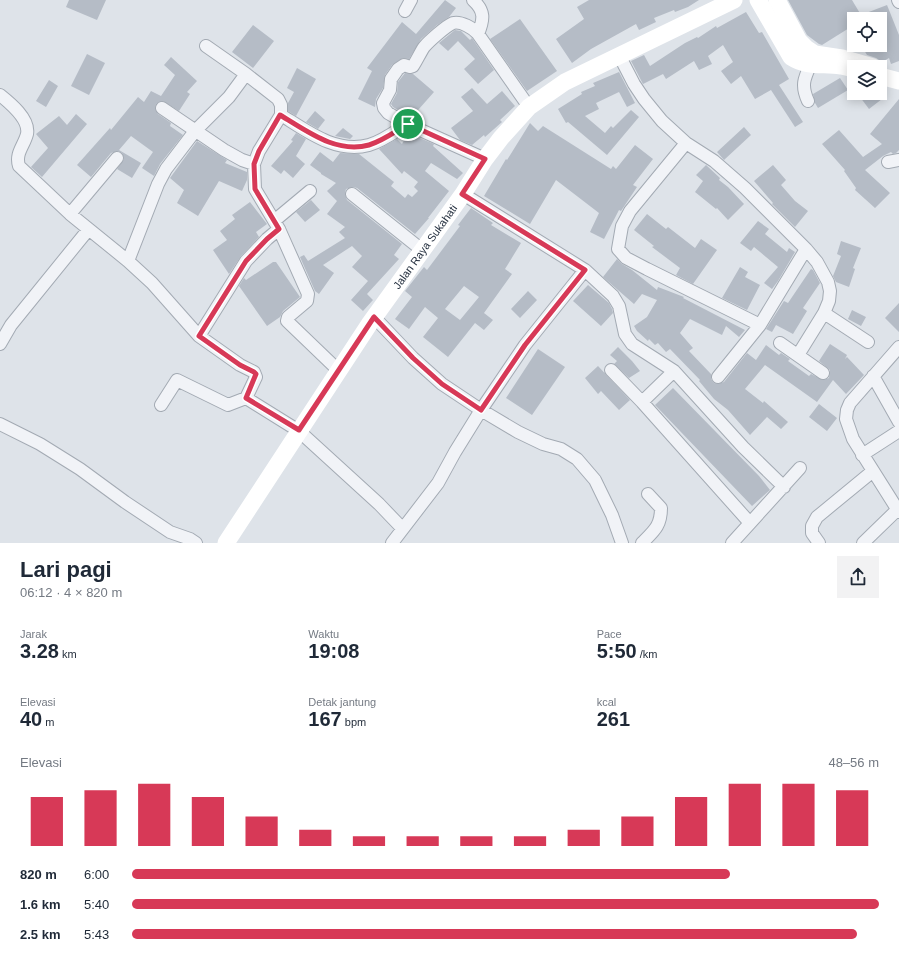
<!DOCTYPE html>
<html lang="id">
<head>
<meta charset="utf-8">
<style>
	:root { --surface:#fff; --page:#f2f2f3; --text:#1f2937; --muted:#747a83; --accent:#d73957 }
	body { margin:0; font-family:Arial,sans-serif; background:var(--page); color:var(--text); height:100vh; display:flex; flex-direction:column; font-size:15px; white-space:nowrap }
	* { box-sizing:border-box; margin:0 }
	p { font-size:13px; color:var(--muted) }
	.icon { flex:none; width:22px; height:22px; fill:none; stroke:currentColor; stroke-width:2; stroke-linecap:round; stroke-linejoin:round }
	.map { position:relative; height:543px; overflow:hidden }
	.drawer { display:flex; flex-direction:column; background:var(--surface); flex:1 }
	.drawer>* { flex:none }
	.fabs { position:absolute; left:847px; top:12px; display:grid; gap:8px }
	.fabs a { display:grid; place-items:center; width:40px; height:40px; border-radius:0px; background:var(--surface); box-shadow:0 2px 10px #0003; font-size:20px }
	.pin { position:absolute; display:grid; place-items:center; width:34px; height:34px; color:#fff; margin:-17px; border:2px solid #fff; border-radius:50%; box-shadow:0 1px 4px #0007 }
	.round { display:grid; place-items:center; flex:none; width:42px; height:42px; border-radius:0px; background:var(--page) }
	.headline { display:flex; align-items:center; justify-content:space-between; height:68px; padding:0 20px }
	h1 { font-size:22px; font-weight:800; line-height:30px }
	.metrics { display:grid; grid-template-columns:repeat(3,1fr); gap:6px; height:68px; padding:4px 20px }
	.metrics div { display:grid; align-content:center }
	.metrics b { font-size:20px; font-weight:800 }
	.metrics small { font-size:11px; font-weight:400 }
	.metrics p { font-size:11px }
	.chart { height:112px; padding:8px 20px }
	.chart p { display:flex; justify-content:space-between }
	.chart svg { width:100%; height:72px; margin-top:4px; stroke:var(--accent); stroke-width:6 }
	ul { padding:0 20px; list-style:none; font-size:13px }
	li { display:grid; grid-template-columns:64px 48px 1fr; align-items:center; height:30px }
	li i { height:10px; border-radius:5px; background:var(--accent) }
	.map>svg:first-child { display:block }
</style>
</head>
<body>
<div class="map">
<svg width="899" height="543" viewBox="0 0 899 543">
	<rect width="100%" height="100%" fill="#dee3e9"/>
	<path fill="#b5bcc6" fill-rule="evenodd" d="M69,0H106L97,20L66,7Z
		M445,0L456,8L449,17L437,25L421,39L409,59L403,58L392,65L385,75L383,88L376,99L375,107L358,99L372,71L367,68L402,22L416,34Z
		M589,0H699L688,7L675,12L674,10L654,18L656,22L639,30L636,24L591,49L572,63L556,39L584,19L577,7Z
		M788,0H852L861,15L887,5L899,35V61L891,64L889,58L882,62L876,58L867,55L861,45H880V19H854V25L822,45L819,44L807,35Z
		M746,12L759,33L762,32L789,79L779,85L803,122L795,127L771,90L755,99L741,76L731,84L721,71L733,62L723,45L708,56L712,64L699,70L694,61L666,79L663,74L643,84L631,61L644,55L650,66L685,43L697,37L698,38L716,26L717,28Z
		M520,19L557,71L527,91L490,39Z
		M253,25L274,41L253,68L232,52Z
		M455,30L461,31L470,40L472,38L494,70L478,84L464,69L475,59L458,41L448,51L439,43Z
		M87,54L105,63L89,95L71,86Z
		M171,57L197,81L187,92L190,94L179,111L163,101L156,104L155,108L158,114L171,123L170,126L183,135L160,164L154,176L142,168L153,152L131,136L119,150L141,163L132,178L117,169L124,159L122,153L118,151L111,153L91,177L77,165L110,128L111,130L138,97L144,102L151,91L161,96L175,75L164,65Z
		M297,68L316,79L296,116L288,111V103L294,92L287,88Z
		M619,72L635,103L627,107L619,92L596,103L599,109L585,116L605,133L611,126L613,128L631,110L639,117L607,155L568,122L566,123L558,109L582,94L581,92L595,86L593,83Z
		M405,73L413,74L434,92L411,118L393,107L391,104L397,93L398,82Z
		M840,78L848,90L818,108L815,103L813,94Z
		M49,80L58,86L46,107L36,101Z
		M472,88L487,104L502,91L515,106L500,120L502,122L485,137L484,135L472,145L460,140L451,128L473,111L461,97Z
		M857,93H877L882,99L869,109Z
		M899,99V150L896,153L893,154L891,152L883,156L865,170L890,193L875,208L855,190L856,188L844,171L845,170L822,144L839,130L863,157L882,144L870,134Z
		M315,111L325,120L318,129L306,122Z
		M76,114L87,124L42,177L31,167L48,148L36,134L59,116L67,125Z
		M530,123L538,131L543,126L611,169L613,166L616,169L635,145L653,159L633,185L637,187L621,211L619,210L604,239L590,232L599,213L556,180L530,224L484,196L506,159L507,160Z
		M744,127L751,135L724,160L717,152Z
		M343,128L353,136L350,139L335,136Z
		M296,133L306,139L296,156L305,164L293,178L284,170L281,174L271,166L293,141L291,140Z
		M408,133L434,144L433,146L463,173L457,179L431,163L425,171L449,191L428,218H429L415,234L357,188L353,187L346,189L345,193L347,200L402,244L394,255L399,259L367,294L373,300L363,311L351,300L368,281L352,267L362,256L352,246L323,265L334,273L319,294L315,291L300,257L304,255L308,261L345,238L339,232L345,227L327,214L337,201L327,191L336,183L321,174V173L310,165L320,152L333,162L340,153L359,154L394,182L391,186L405,198L408,194L412,197L418,191L414,187L418,182L404,171L402,174L379,149L397,139L402,144Z
		M197,141L227,160L225,163L247,172V180L242,191L219,181L198,216L177,203L184,190L170,178Z
		M706,165L720,178L719,180L728,187L744,204L728,220L717,208L716,209L695,192L703,181L696,175Z
		M773,165L786,180L781,185L795,201L808,211L795,227L772,204L773,203L754,181Z
		M311,200L320,210L305,222L296,212Z
		M250,202L267,224L256,232L259,237L241,256L229,274L213,250L227,240L220,231L235,219L232,215Z
		M471,208L493,223L491,225L521,243L505,269L512,274L484,313L493,320L484,330L475,323L448,357L423,337L438,318L425,307L409,329L395,319L412,297L405,291L424,267L427,270L460,226L458,225ZM464,286L479,297L460,320L445,309Z
		M647,214L666,229L668,227L695,248L701,239L717,250L693,284L676,275L680,268L652,247L654,246L634,230Z
		M758,221L769,229L765,234L787,252L789,248L795,252L778,281L772,289L764,283L778,267L754,247L751,251L740,243Z
		M841,241L861,248L853,268L855,269L849,287L836,282L833,276L841,256L837,254Z
		M617,259L622,264L632,270L657,290L658,287L684,297L683,298L745,330L739,337L726,326L722,335L690,319L680,333L693,348L689,351L711,374V379L714,383L717,384L724,382L747,353L756,360L766,345L779,355L781,353L790,359L788,361L809,376L811,374L823,380L829,378L830,370L819,361L830,344L847,355L845,359L847,357L864,375L846,394L833,380L817,402L765,365L745,389L763,403L764,401L788,422L781,429L767,417L750,435L728,410L714,399L699,381L700,380L670,349L666,352L658,343L655,345L649,339L648,341L637,331L634,326L647,317L657,300L642,294L634,304L603,277Z
		M273,262H276L300,297L283,311L280,317L267,326L239,286L244,278L246,280Z
		M740,267L748,272L745,277L760,285L747,310L722,298Z
		M811,269L813,270L820,283L803,308L807,311L793,334L776,325L772,332L766,329L784,301L788,303Z
		M588,285L609,303L612,309L613,313L601,326L573,301Z
		M528,291L537,300L520,318L511,309Z
		M899,303V332L885,318Z
		M852,310L866,317L861,326L848,319Z
		M618,347L632,361L640,371L629,378L614,364L617,361L610,355Z
		M538,349L565,367L532,415L506,398Z
		M598,366L630,400L619,410L601,391L598,394L585,378Z
		M673,388L759,476L770,490L752,506L655,405Z
		M819,404L837,418L827,431L809,417Z"/>
	<g fill="none" stroke-linecap="round" stroke-linejoin="round">
		<g stroke="#a3aab3" stroke-width="14">
			<path id="street" d="M473,0C485,11 484,19 478,34L529,107
				M898,0L899,2
				M405,11L411,0
				M619,55L634,84L644,99L662,121L686,143L714,161L745,188L806,249L817,262L828,282L830,291L829,301L824,313L798,355
				M246,74L278,99L281,105V115L259,151L254,164L255,189L279,229L308,294L307,301L288,317L287,321L338,370
				M0,95C10,103 30,119 27,134C24,146 15,153 19,166L70,214L128,261L152,283L199,336L240,365L254,372L256,377L246,398
				M808,101C799,82 807,74 814,57
				M162,108L224,150L242,160L254,164
				M281,115C307,131 336,154 369,145C383,141 396,131 407,124L485,159
				M407,124L388,113L384,108L383,103L390,90L391,79L398,69L404,65L410,67L413,66C417,60 420,53 424,47C429,41 446,26 453,23C461,21 473,28 478,34
				M686,143L630,211L622,226L618,249L626,258L647,269L760,325
				M888,162L899,160
				M352,194L422,250
				M463,194L585,270L613,296L619,306L625,334L632,344L674,371L743,447L784,487
				M70,214L117,158
				M274,221L310,191
				M128,261L158,184L166,169L195,131L229,97L246,74L206,46
				M824,313L868,342
				M374,317L413,358L442,384L481,410L518,432L543,444L561,449L577,459L595,480L612,515L622,543
				M199,336L246,261L267,239L279,229
				M780,343L823,373
				M0,344L11,325L88,230
				M899,347L850,403L847,410L846,419L853,439L899,512
				M611,370L642,402L750,523
				M873,376L899,422
				M718,377L760,325L806,249
				M642,402L674,371
				M161,405L177,380L228,405L246,398L299,431L379,504L402,528
				M0,424L40,444L80,469L125,502L170,532L190,539L196,543
				M862,455L899,431
				M392,543L438,483L455,452L481,410L525,345L585,270
				M642,543C654,531 661,526 661,508L648,494
				M732,543L800,468
				M819,543L812,533V526L817,517L873,471
				M863,543L897,510"/>
		</g>
		<use href="#street" stroke="#f1f3f7" stroke-width="12"/>
		<g stroke="#fff" stroke-width="17">
			<path d="M758,0L791,57C808,68 823,63 841,66C846,67 850,68 854,69"/>
			<path d="M777,0L799,41L806,48L815,54L842,58L873,67"/>
			<path d="M880,76L899,81"/>
			<path id="s1" d="M226,543L370,323L463,194L485,159L501,138L529,107L565,82L734,0"/>
		</g>
	</g>
	<g fill="none" stroke-linecap="round" stroke-linejoin="round">
		<g stroke="#fff" stroke-width="8">
			<path id="route" d="M280,115C307,131 336,154 369,145C383,141 396,131 408,124L485,159L462,194L585,270L525,345L481,410L442,384L413,358L374,317L299,430L246,398L256,374L254,372L240,365L199,336L246,261L267,239L279,229L255,189L254,164L259,151Z"/>
		</g>
		<use href="#route" stroke="#d73957" stroke-width="5"/>
	</g>
	<g text-anchor="middle" dominant-baseline="central" stroke-width="3" stroke-linejoin="round" paint-order="stroke">
		<g font-size="11" fill="#263140" stroke="#edf1f6">
			<text stroke="none"><textPath href="#s1" startOffset="357">Jalan Raya Sukahati</textPath></text>
		</g>
	</g>
</svg>
<div class="fabs">
<a><svg class="icon" aria-label="locate" viewBox="0 0 24 24"><circle cx="12" cy="12" r="6"/><path d="M12 2v4M12 18v4M2 12h4M18 12h4"/></svg></a>
<a><svg class="icon" aria-label="layers" viewBox="0 0 24 24"><path d="M12 4l9 5-9 5-9-5zM3 14l9 5 9-5"/></svg></a>
</div>
<div class="pin" style="left:408px;top:124px;background:#1e9e55"><svg class="icon" aria-label="arrive" viewBox="0 0 24 24"><path d="M6 21V4h12l-3 4 3 4H6"/></svg></div>
</div>
<section class="drawer">
<div class="headline"><div><h1>Lari pagi</h1><p>06:12 · 4 × 820 m</p></div><a class="round"><svg class="icon" aria-label="share" viewBox="0 0 24 24"><path d="M12 15V3M7 8l5-5 5 5M5 13v7h14v-7"/></svg></a></div>
<div class="metrics">
<div><p>Jarak</p><b>3.28<small> km</small></b></div>
<div><p>Waktu</p><b>19:08</b></div>
<div><p>Pace</p><b>5:50<small> /km</small></b></div>
</div>
<div class="metrics">
<div><p>Elevasi</p><b>40<small> m</small></b></div>
<div><p>Detak jantung</p><b>167<small> bpm</small></b></div>
<div><p>kcal</p><b>261</b></div>
</div>
<div class="chart"><p><span>Elevasi</span>48–56 m</p>
<svg viewBox="0 0 160 44" preserveAspectRatio="none"><path d="M5 44V14M15 44V10M25 44V6M35 44V14M45 44V26M55 44V34M65 44V38M75 44V38M85 44V38M95 44V38M105 44V34M115 44V26M125 44V14M135 44V6M145 44V6M155 44V10"/></svg>
</div>
<ul>
<li><b>820 m</b>6:00<i style="width:80%"></i></li>
<li><b>1.6 km</b>5:40<i style="width:100%"></i></li>
<li><b>2.5 km</b>5:43<i style="width:97%"></i></li>
</ul>
</section>
</body>
</html>
